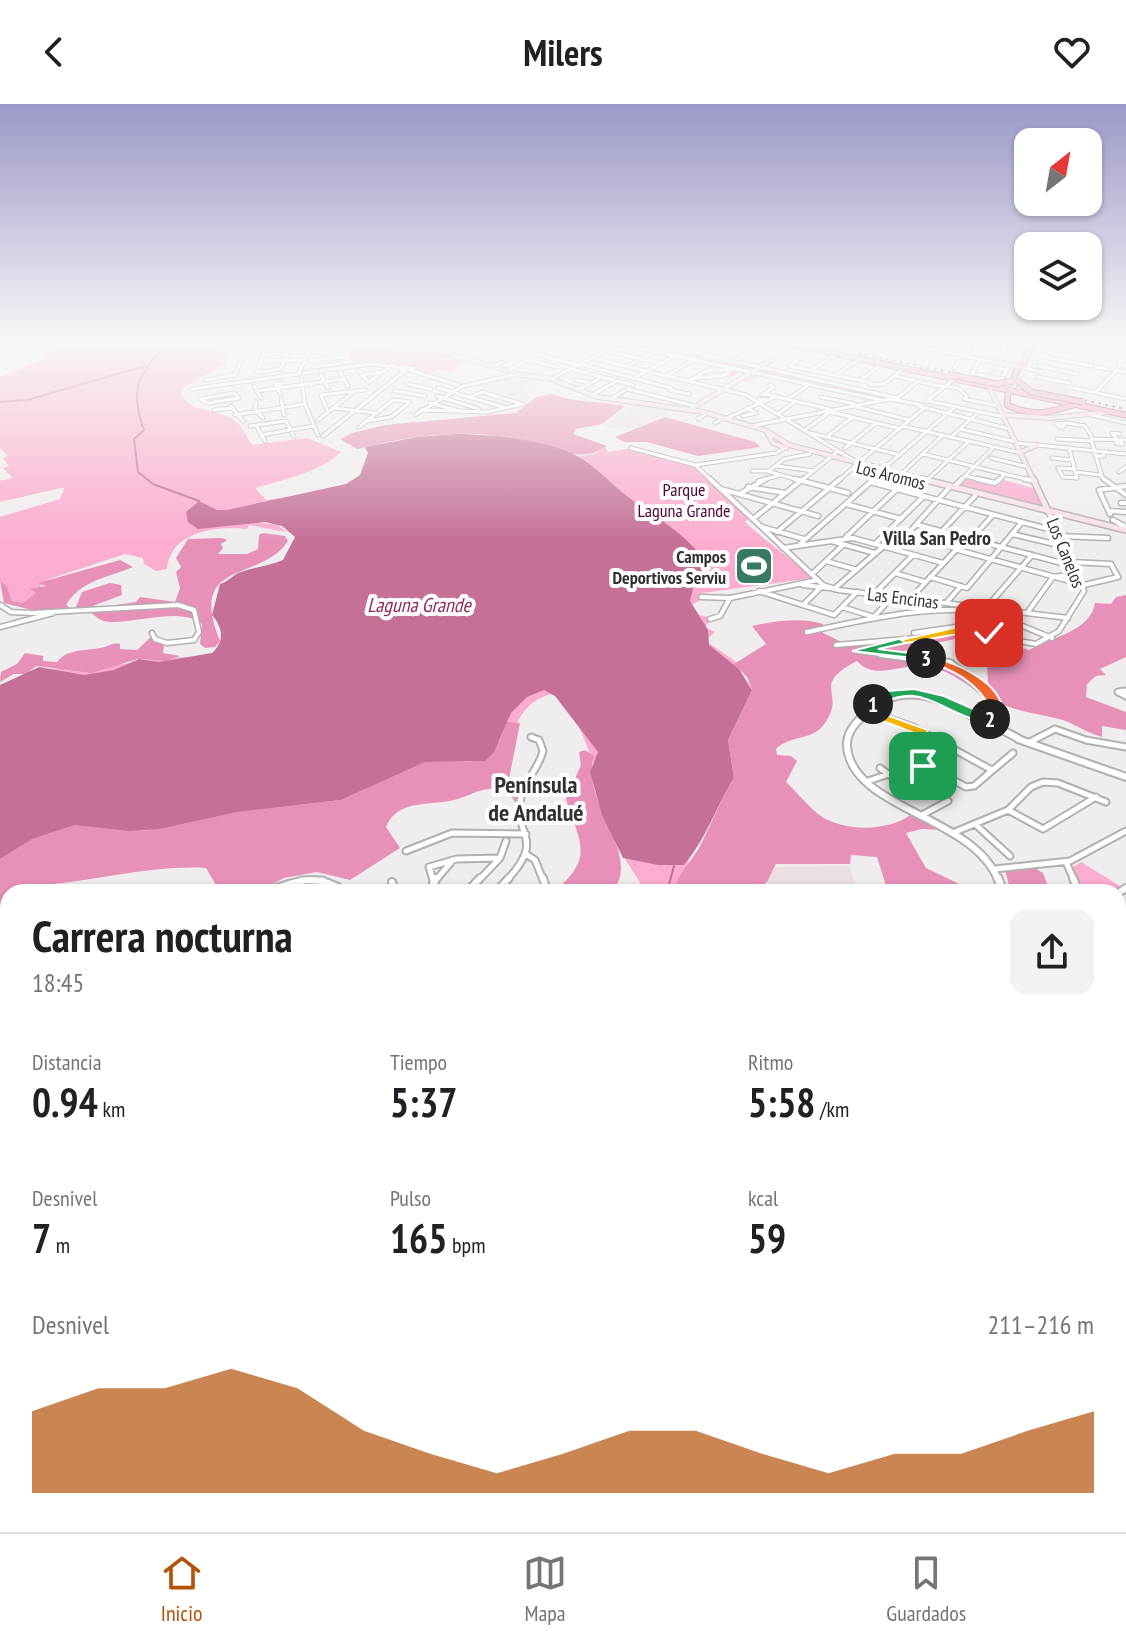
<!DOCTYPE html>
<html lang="es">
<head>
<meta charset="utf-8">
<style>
	:root { --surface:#fff; --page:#f2f2f2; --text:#202124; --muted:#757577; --line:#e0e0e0; --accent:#b45309 }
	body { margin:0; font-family:"PT Sans Narrow",sans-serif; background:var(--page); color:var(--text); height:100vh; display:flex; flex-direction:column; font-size:30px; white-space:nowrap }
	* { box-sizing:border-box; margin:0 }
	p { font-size:26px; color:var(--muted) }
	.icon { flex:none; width:44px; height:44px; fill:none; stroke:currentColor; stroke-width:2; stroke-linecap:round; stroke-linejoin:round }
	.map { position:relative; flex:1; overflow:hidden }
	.drawer { position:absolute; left:0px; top:780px; width:1126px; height:648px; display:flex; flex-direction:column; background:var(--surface); border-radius:24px 24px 0 0; box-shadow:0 2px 6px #0004 }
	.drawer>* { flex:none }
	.needle { width:52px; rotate:31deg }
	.controls { position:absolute; left:1014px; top:24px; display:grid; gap:16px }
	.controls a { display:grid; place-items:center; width:88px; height:88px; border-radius:16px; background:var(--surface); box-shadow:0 2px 6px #0004; font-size:40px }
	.pin { position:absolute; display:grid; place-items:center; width:68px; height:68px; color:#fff; margin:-34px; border-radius:16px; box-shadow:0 4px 12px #0006 }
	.km { position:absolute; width:40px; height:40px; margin:-20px; border-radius:50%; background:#222; color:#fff; font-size:22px; line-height:40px; text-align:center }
	.round { display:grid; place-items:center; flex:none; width:84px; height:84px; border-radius:16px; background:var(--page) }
	.summary { display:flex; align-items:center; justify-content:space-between; height:136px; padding:0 32px }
	h1 { font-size:44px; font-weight:700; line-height:60px }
	.metrics { display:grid; grid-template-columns:repeat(3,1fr); gap:12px; height:136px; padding:8px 32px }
	.metrics div { display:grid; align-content:center }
	.metrics b { font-size:40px; font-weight:700 }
	.metrics small { font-size:22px; font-weight:400 }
	.metrics p { font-size:22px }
	.chart { height:224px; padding:16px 32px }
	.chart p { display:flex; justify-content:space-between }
	.chart svg { width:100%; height:144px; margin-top:8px; fill:var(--accent); opacity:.7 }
	header { display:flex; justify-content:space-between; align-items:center; height:104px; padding:0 32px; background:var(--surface); font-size:36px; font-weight:700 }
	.menu { display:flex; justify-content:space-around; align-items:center; height:112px; border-top:2px solid var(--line); background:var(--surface); font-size:22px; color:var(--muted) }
	.menu a { display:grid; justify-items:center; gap:4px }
	.menu .current { color:var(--accent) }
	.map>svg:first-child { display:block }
</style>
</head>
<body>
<header><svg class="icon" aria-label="back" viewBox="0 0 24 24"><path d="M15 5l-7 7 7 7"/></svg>Milers<svg class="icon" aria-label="heart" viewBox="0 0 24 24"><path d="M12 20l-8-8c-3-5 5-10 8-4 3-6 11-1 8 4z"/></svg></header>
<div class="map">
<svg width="1126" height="1428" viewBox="0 0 1126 1428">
	<rect width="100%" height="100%" fill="#f0edee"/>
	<path fill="#ebdfe3" d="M509,272H522L549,275L523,287L532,294L528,297L471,281Z
		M1027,273L1074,283L1066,291L1126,306L995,279L1022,282Z
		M636,300L673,304L639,323L624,326L603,322Z
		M849,762L858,788H776L767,779L770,768L777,763Z
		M0,1308H8V1420H44L49,1428H0Z"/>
	<path fill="#fbadcf" d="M65,238H230L221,246L227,256L225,260L180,286C187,310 216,304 234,316C242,321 247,333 252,341L307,334L341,348C321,368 282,376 255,384L266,396L595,350L604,343L609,348L631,344L691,360L749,414L745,418C767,439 790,453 813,474L702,489V495L692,501L699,511L712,514L705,523L715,528L707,535L709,539L739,560L680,788H646L620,747L602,707L594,679V660L577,617L560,588C520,595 517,620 504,652L0,773V589C36,556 57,568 100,563C130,559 158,555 188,553L194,556L217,549L247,470L290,454L298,433L281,418H254L278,421L286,428L249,421L247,425C212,421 170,430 167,465L156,467L144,460L143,454L125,450L49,475L40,483L39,491L23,499L12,497L7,482L0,477V413L60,395L65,383L0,398V377L13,374L3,364L9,362L3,354L8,352L0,344V273L46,254L45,249Z
		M354,238H390L392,244L414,249L430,245L465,258L452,268L436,266L427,271L413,262L355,261L348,252Z
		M653,241L891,293L868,297L873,295L762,269L750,277H742L756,268L744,265L728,275L724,272L737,263L648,243Z
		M965,374L998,382L1004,376L1033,384L1046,406L957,383Z
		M1081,758L1120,782L1111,788H1084L1072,764Z"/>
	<path fill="#e891b8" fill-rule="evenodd" d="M552,290C577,299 600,297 625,302L602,320L576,325L573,330L607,342C602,344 598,348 593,349C561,357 514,332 479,330C438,328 396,335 357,345L340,335L352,329L385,321L516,309L536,293Z
		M665,313L755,338L760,343L698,352L647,338H624L615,333Z
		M263,429L285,432L288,437C261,479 186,454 220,537L215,543L205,544L200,540L202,520C179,500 121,525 101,516C97,514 94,511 91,509L96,504L136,498L140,493L175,498L180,484L176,468L181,463L176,454L188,435L222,434L227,436L221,440L223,444L218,450H247L258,445L259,431Z
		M120,456L133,463C107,474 81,476 66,501L71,505L32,506L4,499L0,477L7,482L12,497L23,499L36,489L30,485L46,482L38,479Z
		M110,479L121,481L122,491L90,503H76L82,488Z
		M1126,491V553L1100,565L1106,571L1096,572L1087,580L1086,593L1126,608V626L1102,622V633C1087,629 1077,621 1063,616C1038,609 1009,607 986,593C968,582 954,569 932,563C907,556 876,579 857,557C809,582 847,588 825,619C812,638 791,630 776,645L777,651L791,652L797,657L786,678C797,688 807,701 818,710C841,728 888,728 910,711L940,726L922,725L906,729L926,764L976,788H888L877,753L851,751L850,760H776L767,778L755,788H673C680,765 693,757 702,738C713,716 721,695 734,674L728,636L752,586L747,573L734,560L766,540L752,522C775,517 800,513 823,520V529L844,539L922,534L962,527L1029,546C1052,533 1091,527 1095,499L1111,500L1116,493ZM963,533L986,542L988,579L953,557L899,548Z
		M152,532L164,542L163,549L180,552L166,557L138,555L92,569L36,562L26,570H14L0,578L1,568L17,560L25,549L43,552V557L57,558C67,545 83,547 100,544C109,543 111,538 120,540V545L137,546Z
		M507,618L520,619L509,675L522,684L516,700L509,688C483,680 477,690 454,696C430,702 397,695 386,723L400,744L350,776L317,768L284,774L257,788H220L206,764C154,761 104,775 53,780L46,788H8V838L3,846L8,864L0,867V755L32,735L75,721L144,727L237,708L341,696L425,658H472L500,637Z
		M585,646L594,652C579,699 644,750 612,788H554C595,753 580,740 566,695L581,661L579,648Z
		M1035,764L1043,769L1050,788H1011L1005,766Z
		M1119,1417L1126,1428H1044L1041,1422L1030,1424L1029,1420L1106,1422Z
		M567,1420H792V1428H569Z"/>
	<path fill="#c57197" d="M456,330C489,330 548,336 577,352C599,364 614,384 635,398C657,413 709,445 710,474L694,480L690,497L708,526L709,541L739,565L752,586L728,636L734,674C716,703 706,735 684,761H658L623,754L602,711L590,668L598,648L555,592L544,586L527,593L511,609L494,648L485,657L425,658L341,696L237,708L159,725L130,727L75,721L32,735L0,755V581L39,563L84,571L114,566L139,555L159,558L212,549C225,537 223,524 212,511L220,480C228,478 235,469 241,468C256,463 269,462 283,456L295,433L282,422L265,418L198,425L188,418L186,408L199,397L217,406H227L346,380L360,371L368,349L365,343L417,333Z"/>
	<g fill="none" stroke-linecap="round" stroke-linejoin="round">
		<path stroke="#c57197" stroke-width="2" d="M168,238C140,270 128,283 144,326L134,335L138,368L153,380L199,397
			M0,298L27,296L145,262
			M667,788L674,762"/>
		<path stroke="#c57197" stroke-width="3" d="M414,1420L415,1428
			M642,1420L647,1428"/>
		<g stroke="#b2afb0" stroke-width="5">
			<path id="minor-far4" d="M330,238H345
				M474,238L477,239
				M527,238L550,244
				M649,238L897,294
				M691,238L743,251
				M924,238L932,240
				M1073,238L1079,243L1101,245L1098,249
				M588,239L610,244
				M620,240L881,296
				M734,242L730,244L741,238
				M228,244H309
				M434,245L447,238
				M606,247L660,259
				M939,247L947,238
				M264,248L257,268L281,265L288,247
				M317,248L343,247
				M263,250H286
				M964,252L970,246L968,239
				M1040,252L1092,262
				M741,253L758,242
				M592,254L620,240
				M528,256L556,263
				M557,256L590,240
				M261,257L303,256
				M310,257L343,253
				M580,260L671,284
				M791,261L804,252
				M628,262L672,238
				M790,262L872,279
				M1039,262L1078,270
				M314,263L347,258
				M404,263L414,265L401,266Z
				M492,263L503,258
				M1096,263L1126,268
				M993,264L1007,266
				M570,265L633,281
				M954,265L962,251
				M1029,265L1041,268
				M358,266L369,278L392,261
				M812,266L835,251
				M412,267L458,281
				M506,267L563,238
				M340,268L348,282
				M299,269L313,238
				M304,269L372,260L403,264
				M972,269L1001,275
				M321,271L328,284
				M361,271L382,268
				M836,271L858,256
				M867,271L880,261
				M971,271L980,255
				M666,272L695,255
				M894,272L944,283
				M301,273L305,300L318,331
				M636,273L676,251
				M1037,273L1069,279
				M694,274L722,272L731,267
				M206,276L235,271L244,250
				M576,276L589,279
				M859,276L868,272L863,273
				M688,277L708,266H732
				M1000,277L1010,261
				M407,280L431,285
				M870,281L884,280L903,265
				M254,282L261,294
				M946,282L958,284L967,292L964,295L999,302
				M280,283V279L275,280L281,290
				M438,284L503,303
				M1074,284L1126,295
				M192,285L298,270
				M627,285L695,302
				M578,286L602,273
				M670,286L689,290
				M257,287L344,275
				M395,287L425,292
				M1096,288L1117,266L1121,256H1126
				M234,289L239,294L208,299L200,295Z
				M764,290L829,305
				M592,291L617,277
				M762,291L774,283L770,281
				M437,292L479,305
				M470,293L482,288L522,300
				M821,293L855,300
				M281,295L284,311
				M610,295L629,284
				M759,295L769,296L763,298Z
				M788,295L810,280
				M896,295L917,278
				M769,296L774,293
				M927,297L953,276
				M928,297L1004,313
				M256,298L255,305L263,314
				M430,299L463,308
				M231,302L243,317
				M918,302L1010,325
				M857,303L909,316
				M334,304L375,309
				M214,306L232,304
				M421,306L487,308L523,300
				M328,308L321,291L365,286
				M830,308L898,324
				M778,310L796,297
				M1088,310L1126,319
				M235,311L305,300
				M415,311L463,282L518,270
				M743,312L756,309L747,304
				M698,315L707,309
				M725,315L760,299
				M318,316L355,287
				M368,317L391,313L409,299
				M715,319L722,315
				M1066,319L1062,324L1056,320Z
				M1068,319L1085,322L1092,333
				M256,321L265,337
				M250,322L286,317L294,333
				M751,322L890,295L922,301
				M902,322L1021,349
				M359,323L393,296L410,298
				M960,325L1016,338
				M805,326L830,308
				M810,329L900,351
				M1120,330L1112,329L1119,338L1116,339L1123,340L1120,338
				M261,331L313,322
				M829,331L853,313
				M323,332L405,267
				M952,332L979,308
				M1057,335L1091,337
				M631,344L695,361L712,377
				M845,344L876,319
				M1069,344L1077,374L1063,373L1058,364L1074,365
				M923,350L1033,377
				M1095,352H1104V348
				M991,354L1028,363
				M1052,354L1072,356
				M858,359L923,305
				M696,361L776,349L785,344
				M777,362L813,367
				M883,365L955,303
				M752,367H767L802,377
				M769,367L784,355L810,350
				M1075,368L1100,371
				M1119,368L1126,363
				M901,370L943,331
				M966,372L985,377
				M927,376L968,338
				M758,377L781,371
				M838,377L855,362
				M871,377L881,368
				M960,377L994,343
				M998,377L1005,370
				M1107,377L1102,373L1091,335L1126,336"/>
		</g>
		<g stroke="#b2afb0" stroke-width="7">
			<path id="minor-far3" d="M710,375L753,415
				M795,375L848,389
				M977,375L995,379L1000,375
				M1025,375L1035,377
				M1104,375L1126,391
				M870,378L1056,427
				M748,383L785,389
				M954,383L962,375
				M721,385L818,412
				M741,389L766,375
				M1121,399H1126
				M846,400L901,415
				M1110,407L1126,408
				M1110,410L1099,386L1126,382
				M1113,416L1126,423
				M918,421L1073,462
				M762,423L804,435
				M942,427L975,392
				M777,428L840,375
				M1012,430L1063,442
				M909,431L959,445
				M1059,432L1108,434
				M846,433L897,385
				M972,434L993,411
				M831,437L875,449
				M876,439L923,393
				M800,440L874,375
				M783,444L853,434L943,459
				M894,445L948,385
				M958,446L1084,481L1118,473L1111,460L1071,458
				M826,457L854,465
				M895,469L925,478
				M812,470L843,441
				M930,473L967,484L1022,418
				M803,481L829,484
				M834,485L884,442
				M759,487L834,511L857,488
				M874,490L913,451
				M701,493L730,494L720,512L710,515
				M730,494L818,476
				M910,495L967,434
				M946,499L961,482
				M0,501L11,508L32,509L178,501L194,506L199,528L194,536L167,539L155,535L152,529
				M803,501L820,484
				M842,503L874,513
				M986,504L1032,451
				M1027,509L1053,473L1077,470
				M872,515L893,492
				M0,523L53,509
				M807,528C855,518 941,497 987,510C1009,515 1031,526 1052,534
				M914,529L956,523L974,527
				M836,541L917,534"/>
		</g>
		<g stroke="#b2afb0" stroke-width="9">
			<path id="minor-far2" d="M1126,587L1118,588L1126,592
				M867,607L913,623L990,665
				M924,628L914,641L913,654L966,683L974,682L1013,649
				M1028,639L1055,625L1086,636L1126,643
				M880,664L917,691
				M868,677L886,671
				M1008,706L1043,725L1096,693
				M922,711L948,697
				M975,720L1010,752
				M955,728L1008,706L1031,683L1043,678L1058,679L1106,698
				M406,747L452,729L526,730
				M526,750L535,756L543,776
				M1066,758L1074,776
				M995,765L1070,757L1126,727
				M301,776H323
				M433,776L429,763L457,755L500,754
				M436,776L453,756
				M479,776L500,754L506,737
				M507,776C547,733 512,732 521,693C525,676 539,664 543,647L539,636L531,633"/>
		</g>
		<g stroke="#b2afb0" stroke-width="10">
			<path id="minor-far1" d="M433,774L437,788
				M543,774L545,780
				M1073,774L1079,788
				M392,778L396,788
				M433,779L437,774
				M265,788C294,777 319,768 346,788
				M467,788L480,774
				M496,788L509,774
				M1118,789L1126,784
				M1118,842L1126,844
				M1118,862L1126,863"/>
		</g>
		<g stroke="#b2afb0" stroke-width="12">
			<path id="minor" d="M1118,1084L1126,1086
				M0,1131L8,1128
				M0,1141L8,1147
				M1118,1149L1126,1148
				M114,1420L117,1424
				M343,1420V1428
				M823,1420L825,1428
				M1021,1420L1026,1428
				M192,1428L193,1420
				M205,1428L206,1420
				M305,1428L308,1420"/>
		</g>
		<g stroke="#b2afb0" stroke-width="5">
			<path id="tertiary-far4" d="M486,238L578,261
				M897,238L998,259
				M551,275L592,254L746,291L858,359
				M1017,339L1126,350
				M801,377L838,347"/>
		</g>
		<g stroke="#b2afb0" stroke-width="7">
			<path id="tertiary-far3" d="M803,375L753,415L823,481L838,486L1068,514
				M896,552L858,547L958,526L1036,540L1059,527L1084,487L1050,411"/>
		</g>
		<g stroke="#b2afb0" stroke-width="10">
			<path id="tertiary-far2" d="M881,550L950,559L996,598L998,616L988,623
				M1018,635L1126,673
				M998,776C974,712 851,705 847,642C846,629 855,619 864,611C901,574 941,594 980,616C993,623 1007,627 1019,635"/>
		</g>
		<g stroke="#b2afb0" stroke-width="11">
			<path id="tertiary-far1" d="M998,774L1003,788"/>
		</g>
		<g stroke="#b2afb0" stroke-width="13">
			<path id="tertiary" d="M1118,1229L1126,1238"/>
		</g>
		<g stroke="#b2afb0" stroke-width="6">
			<path id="secondary-far1" d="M411,238L518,270L551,275L598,293L703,308L765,326L789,341L930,377
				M1007,238L998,259L1026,264L1054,238
				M989,283L1034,377
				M691,305L799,239
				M1003,311L1050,314L1110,308
				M767,329L773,339L786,344
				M1021,348L1037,341"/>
		</g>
		<g stroke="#b2afb0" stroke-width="8">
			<path id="secondary" d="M922,375L1126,426
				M1033,375L1049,409"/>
		</g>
		<g stroke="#aa738b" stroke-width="7">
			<path id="trunk" d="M779,238L1126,311
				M1022,262L1033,238
				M1013,277L1018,263
				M1008,289L1007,301C1032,313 1048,309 1073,301"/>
		</g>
		<use href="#minor-far4" stroke="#fff" stroke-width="3"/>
		<use href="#minor-far3" stroke="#fff" stroke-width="4"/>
		<use href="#minor-far2" stroke="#fff" stroke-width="5"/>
		<use href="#minor-far1" stroke="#fff" stroke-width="6"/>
		<use href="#minor" stroke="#fff" stroke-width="8"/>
		<use href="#tertiary-far4" stroke="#fff" stroke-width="3"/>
		<use href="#tertiary-far3" stroke="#fff" stroke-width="4"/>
		<use href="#tertiary-far2" stroke="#fff" stroke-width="6"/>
		<use href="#tertiary-far1" stroke="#fff" stroke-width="7"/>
		<use href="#tertiary" stroke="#fff" stroke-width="9"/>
		<use href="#secondary-far1" stroke="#f9e0eb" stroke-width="4"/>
		<use href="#secondary" stroke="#f9e0eb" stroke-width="5"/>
		<use href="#trunk" stroke="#eeacca" stroke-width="5"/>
		<path stroke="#6d6b6c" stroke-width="2" stroke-dasharray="2 5" stroke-linecap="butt" d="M804,238L1126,305"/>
		<g stroke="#aa738b" stroke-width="7" stroke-linecap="butt">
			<path id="trunk-bridge" d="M952,271L996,280L1013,277
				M1018,277L1031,288L1083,298"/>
		</g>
		<use href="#trunk-bridge" stroke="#eeacca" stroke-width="5"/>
	</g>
	<linearGradient id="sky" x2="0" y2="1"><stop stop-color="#9a99c8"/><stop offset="0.54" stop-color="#f8f7f7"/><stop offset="1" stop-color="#f8f7f7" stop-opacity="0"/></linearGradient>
	<rect width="1126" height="438" fill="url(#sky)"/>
	<path fill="#f5b400" stroke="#fff" stroke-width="2" d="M868,597L878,600L873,606L928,626L918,648L929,662L927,664H918C903,651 907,646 917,630L862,609Z"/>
	<path fill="#22a559" stroke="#fff" stroke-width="2" d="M914,585L944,592L996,615C978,627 938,594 914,592C898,590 887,598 873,603L867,600L887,587Z"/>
	<path fill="#f0652b" stroke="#fff" stroke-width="2" d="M926,551C953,558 1004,577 1003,611L986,617L993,608C978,578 953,565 922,556Z"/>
	<path fill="#22a559" stroke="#fff" stroke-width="2" d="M906,533L910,538L878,545L926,551L930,556L852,547Z"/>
	<path fill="#f5b400" stroke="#fff" stroke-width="2" d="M958,523L994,529L989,533L958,530L906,539L901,536Z"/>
	<defs>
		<g id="stadium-square" transform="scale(2)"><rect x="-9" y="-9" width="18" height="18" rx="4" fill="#397865" stroke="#fff"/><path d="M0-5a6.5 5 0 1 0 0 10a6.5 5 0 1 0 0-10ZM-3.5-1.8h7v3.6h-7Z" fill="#fff"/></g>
	</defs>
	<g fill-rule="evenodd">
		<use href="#stadium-square" x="754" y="462"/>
	</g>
	<g text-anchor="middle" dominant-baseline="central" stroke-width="8" stroke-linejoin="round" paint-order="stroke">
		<g font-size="18" fill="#323131" stroke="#fff">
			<text transform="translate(891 371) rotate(14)">Los Aromos</text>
			<text transform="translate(1066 449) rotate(68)">Los Canelos</text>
			<text transform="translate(903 494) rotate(7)">Las Encinas</text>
		</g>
		<g font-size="18" fill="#530432" stroke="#fff">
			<text x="684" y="385">Parque<tspan x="684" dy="21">Laguna Grande</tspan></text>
		</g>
		<g font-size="18" font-weight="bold" fill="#323131" stroke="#fff" text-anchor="end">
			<text x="726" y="452">Campos<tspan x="726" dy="21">Deportivos Serviu</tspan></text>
		</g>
		<g font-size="20" font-weight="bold" fill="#323131" stroke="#fff">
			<text x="937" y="434">Villa San Pedro</text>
		</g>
		<g font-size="20" font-style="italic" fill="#8d295e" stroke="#fff">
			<text x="419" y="501">Laguna Grande</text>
		</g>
		<g font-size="24" font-weight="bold" fill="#323131" stroke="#fff">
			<text x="536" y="680">Península<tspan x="536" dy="28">de Andalué</tspan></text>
		</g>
	</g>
</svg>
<div class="controls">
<a><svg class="needle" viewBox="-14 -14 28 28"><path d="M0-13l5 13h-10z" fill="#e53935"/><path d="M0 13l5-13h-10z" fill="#757577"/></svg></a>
<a><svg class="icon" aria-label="layers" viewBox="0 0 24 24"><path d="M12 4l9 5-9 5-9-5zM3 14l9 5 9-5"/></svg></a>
</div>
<div class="pin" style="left:923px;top:662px;background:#1e9e55"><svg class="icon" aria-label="arrive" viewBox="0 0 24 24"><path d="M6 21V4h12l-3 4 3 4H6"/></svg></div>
<div class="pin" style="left:989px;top:529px;background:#d93025"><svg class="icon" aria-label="check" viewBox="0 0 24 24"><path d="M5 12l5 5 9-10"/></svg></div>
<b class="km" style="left:873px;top:600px">1</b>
<b class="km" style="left:990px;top:615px">2</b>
<b class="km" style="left:926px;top:554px">3</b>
<section class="drawer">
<div class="summary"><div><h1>Carrera nocturna</h1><p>18:45</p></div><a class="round"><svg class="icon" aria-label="share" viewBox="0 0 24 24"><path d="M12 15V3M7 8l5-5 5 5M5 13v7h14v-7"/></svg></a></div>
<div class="metrics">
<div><p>Distancia</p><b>0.94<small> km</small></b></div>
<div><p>Tiempo</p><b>5:37</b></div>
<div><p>Ritmo</p><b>5:58<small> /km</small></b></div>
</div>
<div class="metrics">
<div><p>Desnivel</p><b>7<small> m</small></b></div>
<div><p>Pulso</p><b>165<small> bpm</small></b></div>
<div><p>kcal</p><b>59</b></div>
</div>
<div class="chart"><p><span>Desnivel</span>211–216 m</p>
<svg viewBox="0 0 160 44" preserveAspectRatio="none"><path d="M0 44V19L10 12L20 12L30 6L40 12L50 25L60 32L70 38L80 32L90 25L100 25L110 32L120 38L130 32L140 32L150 25L160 19V44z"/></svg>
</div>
</section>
</div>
<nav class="menu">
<a class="current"><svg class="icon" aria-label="home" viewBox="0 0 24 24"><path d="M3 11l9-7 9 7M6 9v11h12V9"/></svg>Inicio</a>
<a><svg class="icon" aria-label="map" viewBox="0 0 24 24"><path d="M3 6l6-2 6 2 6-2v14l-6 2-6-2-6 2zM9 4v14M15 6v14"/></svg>Mapa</a>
<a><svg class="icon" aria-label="saved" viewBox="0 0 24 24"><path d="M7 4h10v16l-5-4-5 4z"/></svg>Guardados</a>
</nav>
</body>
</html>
